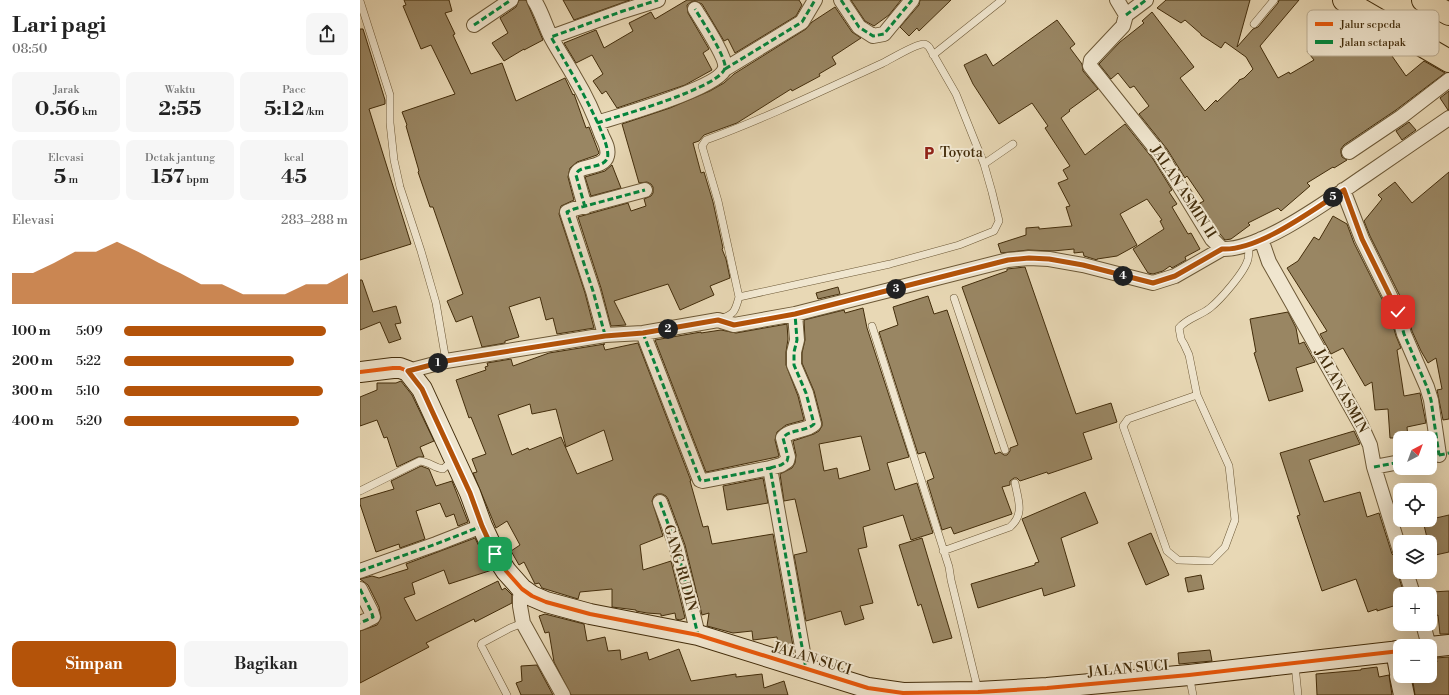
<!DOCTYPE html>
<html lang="id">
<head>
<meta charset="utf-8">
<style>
	:root { --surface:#fff; --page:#f6f6f6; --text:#222; --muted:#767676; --accent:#b45309 }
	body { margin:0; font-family:"Libre Bodoni",serif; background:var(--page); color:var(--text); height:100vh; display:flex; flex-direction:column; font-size:15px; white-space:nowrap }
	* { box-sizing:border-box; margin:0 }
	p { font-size:13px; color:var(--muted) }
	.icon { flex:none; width:22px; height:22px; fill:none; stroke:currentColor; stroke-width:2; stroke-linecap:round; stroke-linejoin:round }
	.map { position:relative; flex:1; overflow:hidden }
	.sheet { display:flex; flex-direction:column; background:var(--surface); width:360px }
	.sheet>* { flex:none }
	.needle { width:26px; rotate:41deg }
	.buttons { position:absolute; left:1033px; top:431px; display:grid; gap:8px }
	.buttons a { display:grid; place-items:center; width:44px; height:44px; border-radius:8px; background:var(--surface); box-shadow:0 4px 16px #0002; font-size:20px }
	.pin { position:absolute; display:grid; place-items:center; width:34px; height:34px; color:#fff; margin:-17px; border-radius:8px; box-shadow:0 2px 6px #0006 }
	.km { position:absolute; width:20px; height:20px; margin:-10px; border-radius:50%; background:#222; color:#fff; font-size:11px; line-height:20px; text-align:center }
	.round { display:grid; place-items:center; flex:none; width:42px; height:42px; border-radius:8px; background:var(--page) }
	.overview { display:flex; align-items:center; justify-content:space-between; height:68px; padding:0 12px }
	h1 { font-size:22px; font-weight:700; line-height:30px }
	.figures { display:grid; grid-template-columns:repeat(3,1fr); gap:6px; height:68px; padding:4px 12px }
	.figures div { display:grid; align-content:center; border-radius:8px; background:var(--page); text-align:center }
	.figures b { font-size:20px; font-weight:700 }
	.figures small { font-size:11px; font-weight:400 }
	.figures p { font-size:11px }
	.chart { height:112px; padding:8px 12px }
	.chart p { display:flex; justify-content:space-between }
	.chart svg { width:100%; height:72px; margin-top:4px; fill:var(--accent); opacity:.7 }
	.cta { display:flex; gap:8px; margin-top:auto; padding:8px 12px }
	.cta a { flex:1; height:46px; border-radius:8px; background:var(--accent); color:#fff; font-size:16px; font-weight:700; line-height:46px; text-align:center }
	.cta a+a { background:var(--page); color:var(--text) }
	ul { padding:0 12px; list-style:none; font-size:13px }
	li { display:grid; grid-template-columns:64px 48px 1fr; align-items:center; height:30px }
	li i { height:10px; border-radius:5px; background:var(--accent) }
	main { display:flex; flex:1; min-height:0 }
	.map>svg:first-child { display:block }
</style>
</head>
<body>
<main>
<section class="sheet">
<div class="overview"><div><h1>Lari pagi</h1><p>08:50</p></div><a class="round"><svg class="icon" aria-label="share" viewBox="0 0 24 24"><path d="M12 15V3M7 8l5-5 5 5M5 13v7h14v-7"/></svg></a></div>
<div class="figures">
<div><p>Jarak</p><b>0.56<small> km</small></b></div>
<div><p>Waktu</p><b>2:55</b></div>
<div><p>Pace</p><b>5:12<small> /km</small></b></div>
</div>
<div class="figures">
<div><p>Elevasi</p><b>5<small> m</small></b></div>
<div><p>Detak jantung</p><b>157<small> bpm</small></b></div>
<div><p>kcal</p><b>45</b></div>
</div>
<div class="chart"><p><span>Elevasi</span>283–288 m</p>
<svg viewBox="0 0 160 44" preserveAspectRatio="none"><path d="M0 44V25L10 25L20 19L30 12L40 12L50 6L60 12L70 19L80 25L90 32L100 32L110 38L120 38L130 38L140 32L150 32L160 25V44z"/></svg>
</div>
<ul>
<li><b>100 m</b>5:09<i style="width:90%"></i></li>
<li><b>200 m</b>5:22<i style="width:76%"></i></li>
<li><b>300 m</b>5:10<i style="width:89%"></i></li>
<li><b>400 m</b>5:20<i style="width:78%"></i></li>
</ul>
<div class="cta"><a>Simpan</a><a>Bagikan</a></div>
</section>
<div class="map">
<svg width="1089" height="695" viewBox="0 0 1089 695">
	<rect width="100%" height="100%" fill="#e8d8b5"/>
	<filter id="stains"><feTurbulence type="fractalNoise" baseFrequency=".005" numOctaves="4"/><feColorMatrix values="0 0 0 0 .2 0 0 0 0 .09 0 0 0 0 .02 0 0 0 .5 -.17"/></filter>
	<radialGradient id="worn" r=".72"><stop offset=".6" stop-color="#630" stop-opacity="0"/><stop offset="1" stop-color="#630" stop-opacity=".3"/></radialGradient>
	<path fill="#998663" stroke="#432d0b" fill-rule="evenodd" d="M44,0H89L92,11L85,13L95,34L93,35L111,74L142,63L156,101L205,78L213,95L214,94L226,128L229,127L239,153L237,155L217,162L210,168L208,177L214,200L201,206L199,214L225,293L234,328L197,334L193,318L186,320L180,297L149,307L159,337L145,341V343L122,347L112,316L96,322L87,301L103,294L73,207H70L58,172L59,171L46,126L47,125L42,112L95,94L71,45L61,49L43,6L46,5Z
		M159,0H166L183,40L164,50V49L144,61L132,43L148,33L140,18L156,7Z
		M203,0H270L214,20Z
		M327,0H439L442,5L436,16L375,53L368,39L364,41L342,4L335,1L331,2L327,5L328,13L349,49L343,53L352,70L325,85L257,108L246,91L242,94L233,81L243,74L232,55L216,63L204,43L236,30L244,48L273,31L269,23L291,12L295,19Z
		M491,0H541L529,15L514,26L505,21Z
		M560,0H591L559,31L557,28L549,36L540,27L559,5Z
		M806,0H890L877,47L893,29L898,27L918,3L919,0H939L900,46L918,78L929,72L930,74L954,60L947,51L963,40L957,29L977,20L1003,33L1019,51L1025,46L1046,76L1064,61L1085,73L1036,110L984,145L981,149V153L982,157L987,160L974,168L973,167L947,183L950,186L921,211L918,208L888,223L890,225L871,239L865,240L855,228L840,203L844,201L827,176L825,178L807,149L779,114L789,106L774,86L770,88L758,73L751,79L739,64L760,42L784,23L782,21L792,12L834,67L820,78L845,111L856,100L857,102L879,81V80L884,78L893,69L886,57L865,42L861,48L841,35V34L825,20L821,23L797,8Z
		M475,7L492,32L501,38L472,57L476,64L459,74L460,76L432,91L431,89L377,123L344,135L339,141L333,143L341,173L344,172L353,202L363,248L362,249L366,259L370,278L350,286L354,295L320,310L308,284L254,301L266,325L251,326L241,288L218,217L268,203L271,211L286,206L284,199L291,196L293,193V187L291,184L287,182L279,183L262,124L310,108L350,91L364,83L374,74L446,29L452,22Z
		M697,20L715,44L710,48L722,64L723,71L738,89L709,110L710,111L701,118L725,155L765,124L793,159L812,190L809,192L817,204L812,207L828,234L831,233L840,249L825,257L826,260L812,268L810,266L803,271L793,274L788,273L773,249L804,229L800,221L802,220L787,199L760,214L777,245L757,256L737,259V260L724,256L723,252L714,253V249L693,251L668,250L641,253L638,244L666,235V228L679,227V229L712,226L706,207L710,206L698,183L708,179L703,170L710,166L685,128L688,126L672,103L639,124L613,84L604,65L626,54L633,66Z
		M0,29H3L25,100V104L9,109L51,244L0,260Z
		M1089,91V110H1088L1080,98Z
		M1049,122L1056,130L1042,140L1036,131Z
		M252,165L261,188L231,196L225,177L245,171Z
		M1089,172V419L1083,420L1077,390L1082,389L1076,358L1068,363L1061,351L1052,331L1046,308L1010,236L1004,221L1022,199L1018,195L1035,182L1052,203Z
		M973,216L987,224L994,243L1030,315L1036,336L1041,348L1037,350L1044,396L1060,393L1066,423L1047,427L1048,438H1030L1028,409L1015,410L1012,382L1005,386L983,348L971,354L960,334L967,331L927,268L938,261L954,237L959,240Z
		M665,267L716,414L751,403L757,422L723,433L732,459L688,474L687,472L660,481L657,478H654L650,481V485L642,487L652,514L594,534L591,527L582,530L567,481L574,478L565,452L558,454L519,332L538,325L533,307L568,296L574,314L587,310L635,454L640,452L644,455H647L650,451V448L658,445L602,287L647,271V269Z
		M0,280H2L13,312L36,306L41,323L35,324L41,339L29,343L20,322L0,330Z
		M478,287L480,294L458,299L456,293Z
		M503,308L507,328L549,457L527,463L535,490L557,483L573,533L551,540L543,515L503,527L507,547L498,549L513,603L500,606L504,619L485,625L481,611L446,621L434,555L447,552L435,499L424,501L420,474L432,468L435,463L436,455L433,441L454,434L459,431L462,426V422L454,391L442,363V353L445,340L444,320L484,310L485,313ZM501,436L510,470L479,479L477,468L464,471L459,444Z
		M928,312L936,328L939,344L944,342L955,362L936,368L943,391L909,401L894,353L896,352L890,319Z
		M427,324L428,339L426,352V365L438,396L444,420L426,425L417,432L415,440L419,456L417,457L346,472L295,340L341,332V333L361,330L376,333Z
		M278,343L331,481H330L343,527L348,526L352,544L413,534L433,646L419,648L417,637L393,640L392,631L373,633L347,626L349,613L342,615L325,545L308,499L306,496L302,494H297L294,496L292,501L303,536L280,545L283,570L311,561L325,618L320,620L316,619L315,613L301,616V614L287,613L276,611V610L252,607V589L220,592L218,599L182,588L179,583L175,584L164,562L159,565L151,551L160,545L147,521L136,528L113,473L117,472L112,459L126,454L111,417L109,418L96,380L126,370L125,367L128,366L127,363L151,359L153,366L189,353L245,344H243L245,350ZM170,404L172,414L196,409L206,447L244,430L253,460L217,474L201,437L169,450L168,448L152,455L138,415Z
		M41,381L52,395L74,441L60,447L64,457H58L37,467L27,437L24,438L17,420L0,426V397L17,390V383H36Z
		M994,431L1000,444L949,460L964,502L1000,492L1007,517L1019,513L1032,554L1035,557L1040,559L1038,574L1044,594H1040V604L1017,611V609L1008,612L996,579L962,591L937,516L940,515L920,453Z
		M61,466L69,469L76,486L92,481L108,522L98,526L94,514L86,517L80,503L56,511L65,539L40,548L39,544L16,552L0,504V499L34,489L31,481Z
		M403,478L408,503L367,510L363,486Z
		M725,492L738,523L701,538L715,586L684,596L682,588L618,608L611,584L675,565V563L679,562L662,519Z
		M1089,515V552L1071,556L1070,542H1068L1063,521Z
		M791,533L809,575L786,585L768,543Z
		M115,538L125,559L132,570L89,584L84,570L52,583L55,594L44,598L56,621L138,581L142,590L145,588L152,595V603L115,622L114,619L66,643L69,647L0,683V631L17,625L21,618L19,607L8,585L0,579L12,576L19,578L48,569L46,564Z
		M562,538L592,638L573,643L561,604L558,606L539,545Z
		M841,575L844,589L828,592L825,578Z
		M1089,591V634H1080L1078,615L1073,617L1072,592Z
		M185,614L224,624L227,641L245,637L248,651L260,650L261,660L287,652L289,660L319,649L331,681L376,674V677L402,674L404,688L424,681L428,695H211L194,662L189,632L185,633L179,616Z
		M850,650L852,661L819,664L818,653Z
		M1089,657V695H1055L1052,676H1070V663L1077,662L1076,658Z
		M177,665L193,695H161L156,683L162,681L161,666Z
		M1017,667L1019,677L1029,675L1032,695H957L956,674L1001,670V669Z"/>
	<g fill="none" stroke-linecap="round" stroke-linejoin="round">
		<g stroke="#6c5836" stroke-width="8">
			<path id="lane" d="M0,1L30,95V123L34,160L40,187L61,251L76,303L86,361
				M894,24L914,0
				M573,55L642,0
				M624,164L653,144
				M594,298L645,450
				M360,319C375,314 375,311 379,297L530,264L599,245L634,231L639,221L632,192L624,164L596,94L569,47C568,46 566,44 564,44C557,43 531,59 523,63C464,90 406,118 346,140L342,146L358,201L379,297
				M512,326L589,567L591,580L618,690
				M837,395L768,419L763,426L807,551L818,560L851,561L865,547L875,520L869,466L837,395L829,355L824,344L821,339L819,328C827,318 840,316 850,308C860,300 885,272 888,259C889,254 889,249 889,244
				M0,491L60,461C70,462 74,468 83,469L93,460
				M583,551L650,527C665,514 658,500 655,483
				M935,665L938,695
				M829,675L833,695
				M147,695L121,645L122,643L150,628L163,623"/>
		</g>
		<g stroke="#6c5836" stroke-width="16">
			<path id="street" d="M174,0C182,12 185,26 192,39C199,52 208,65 215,78C226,96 235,116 242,136C245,142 249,149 247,156C244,169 218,164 216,175L225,207
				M481,0L499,27L513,36L524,34L552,0
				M757,0L766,15L763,26L731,60L730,66L800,154L852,239L862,249C901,251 973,197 1006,175C1034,156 1061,137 1089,118
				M766,15L786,0
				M114,25L151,0
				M191,37L263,11L298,0
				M365,69L442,22L455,0
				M237,123C258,116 360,88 365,68C367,58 341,19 335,9
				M989,152L1041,117L1089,80
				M983,190L1002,239L1038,312L1044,334L1067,387L1071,400L1079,455
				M901,239L909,262L1001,425L1010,445L1014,467L1040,551
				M283,333L340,480L343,481L410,468L446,669
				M245,335L233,291L207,212L214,209L285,190
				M48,371L86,361L245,335L283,333L358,320L374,325L435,314L648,260L669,258L689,259L723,265L793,283L815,276L862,249
				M1014,467L1040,462
				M410,468L421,465L427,461L428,457L423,438C429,429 446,432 454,424L446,393L434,365V352L437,340L435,314
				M300,502L317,548L338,635
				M0,571L76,544L122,526
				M1046,572L1053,594
				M0,589L11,611L13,617L7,620L0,623
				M162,589L160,597V606L163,623L203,695
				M1063,624L1069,646"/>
		</g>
		<g stroke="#432d0b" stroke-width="22">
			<path id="secondary" d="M0,372L33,368H40L48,371L62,389L110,493L122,526L135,554L146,571L162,589L172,596L186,602L230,614L338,635L508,688L543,693L618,692L687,688L829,675L1040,651
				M1070,647L1089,645
				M1036,651L1040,673
				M1040,676L1044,695"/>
		</g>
		<g stroke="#432d0b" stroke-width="24">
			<path id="primary" d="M984,0L1089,61"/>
		</g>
		<g stroke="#432d0b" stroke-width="24">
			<path id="highway" d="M1063,0L1089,14"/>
		</g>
		<use href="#lane" stroke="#f0e6cf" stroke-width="7"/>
		<use href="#street" stroke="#f0e6cf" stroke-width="14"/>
		<use href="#secondary" stroke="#f0e6cf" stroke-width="20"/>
		<use href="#primary" stroke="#e8d8b5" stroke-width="22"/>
		<use href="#highway" stroke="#e8d8b5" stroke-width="22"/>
		<path stroke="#00873e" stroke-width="3" stroke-dasharray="6 3" stroke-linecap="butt" d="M481,0L499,27L513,36L524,34L552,0
			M766,15L786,0
			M114,25L151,0
			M365,69L442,22L455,0
			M237,123C258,116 360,88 365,68C367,58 341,19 335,9
			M983,190L1002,239L1038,312L1044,334L1067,387L1071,400L1079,455
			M225,207L216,175C218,164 241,170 247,159C255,143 201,55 191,37L263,11L298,0
			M283,333L340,480L343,481L410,468L446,669
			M245,335L233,291L207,212L214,209L285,190
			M1070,457L1089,453
			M1014,467L1040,462
			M410,468L421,465L427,461L428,457L423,438C429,429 446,432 454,424L446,393L434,365V352L437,340L435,314
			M300,502L317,548L338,635
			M0,571L76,544L122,526
			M0,589L11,611L13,617L7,620L0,623"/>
		<g stroke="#f0e6cf" stroke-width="6">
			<path id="cycleway" d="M48,371L86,361L245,335L283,333L358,320L374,325L435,314L648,260L669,258L689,259L723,265L793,283L815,276L862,249
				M0,372L33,368H40L48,371L62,389L110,493L122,526L135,554L146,571L162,589L172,596L186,602L230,614L338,635L508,688L543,693L618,692L687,688L829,675L1040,651"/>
		</g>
		<use href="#cycleway" stroke="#e8590c" stroke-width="4"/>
	</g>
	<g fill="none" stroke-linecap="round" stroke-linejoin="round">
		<g stroke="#fff" stroke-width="8">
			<path id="route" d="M135,554L122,526L110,493L72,411L62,389L48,371L86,361L245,336L283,333L358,320L374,325L435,314L648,260L669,258L689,259L723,265L793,283L815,276L862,249C899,251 952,210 984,190L1002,239L1038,312"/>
		</g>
		<use href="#route" stroke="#b45309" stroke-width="5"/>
	</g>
	<defs>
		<g id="parking-bare" transform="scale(1.08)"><path d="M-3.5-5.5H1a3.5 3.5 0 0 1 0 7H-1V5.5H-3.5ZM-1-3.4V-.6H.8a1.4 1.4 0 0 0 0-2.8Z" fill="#8f2418" stroke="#f0e6cf" stroke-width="2.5" paint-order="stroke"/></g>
	</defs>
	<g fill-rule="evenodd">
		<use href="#parking-bare" x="569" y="153"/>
	</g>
	<g text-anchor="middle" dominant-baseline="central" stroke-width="4" stroke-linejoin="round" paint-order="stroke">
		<g font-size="14" fill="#432d0b" stroke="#f0e6cf" text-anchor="start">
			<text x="580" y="153">Toyota</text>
		</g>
		<g font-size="14" fill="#432d0b" stroke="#f0e6cf">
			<text transform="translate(823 192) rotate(57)">JALAN ASMIN II</text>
			<text transform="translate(981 391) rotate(61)">JALAN ASMIN</text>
			<text transform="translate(320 568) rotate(74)">GANG RUDIN</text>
			<text transform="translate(452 659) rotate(17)">JALAN SUCI</text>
			<text transform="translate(768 669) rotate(-5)">JALAN SUCI</text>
		</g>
	</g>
	<rect x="947" y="10" width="132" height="46" rx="6" fill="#f0e6cf" stroke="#bcae94" stroke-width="1"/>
	<rect x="955" y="22" width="18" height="4" fill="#e8590c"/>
	<rect x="955" y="40" width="18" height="4" fill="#00873e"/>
	<g font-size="11" fill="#432d0b">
		<text x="980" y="28">Jalur sepeda</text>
		<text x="980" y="46">Jalan setapak</text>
	</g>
	<rect width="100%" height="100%" filter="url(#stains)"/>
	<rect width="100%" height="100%" fill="url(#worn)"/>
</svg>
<div class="buttons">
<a><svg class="needle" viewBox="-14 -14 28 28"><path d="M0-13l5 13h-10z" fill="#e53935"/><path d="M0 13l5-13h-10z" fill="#767676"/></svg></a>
<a><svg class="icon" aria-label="locate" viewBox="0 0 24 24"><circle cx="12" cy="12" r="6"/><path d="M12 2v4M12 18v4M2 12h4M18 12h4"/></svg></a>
<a><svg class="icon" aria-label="layers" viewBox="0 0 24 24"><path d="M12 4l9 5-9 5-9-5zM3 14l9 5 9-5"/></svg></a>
<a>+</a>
<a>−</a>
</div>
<div class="pin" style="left:135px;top:554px;background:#1e9e55"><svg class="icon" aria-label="arrive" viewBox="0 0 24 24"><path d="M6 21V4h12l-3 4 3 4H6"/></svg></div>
<div class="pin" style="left:1038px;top:312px;background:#d93025"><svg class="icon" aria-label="check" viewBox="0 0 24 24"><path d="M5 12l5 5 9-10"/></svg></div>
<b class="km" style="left:78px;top:363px">1</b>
<b class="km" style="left:308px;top:329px">2</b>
<b class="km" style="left:536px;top:289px">3</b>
<b class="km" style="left:763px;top:276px">4</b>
<b class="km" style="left:973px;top:197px">5</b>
</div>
</main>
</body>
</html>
